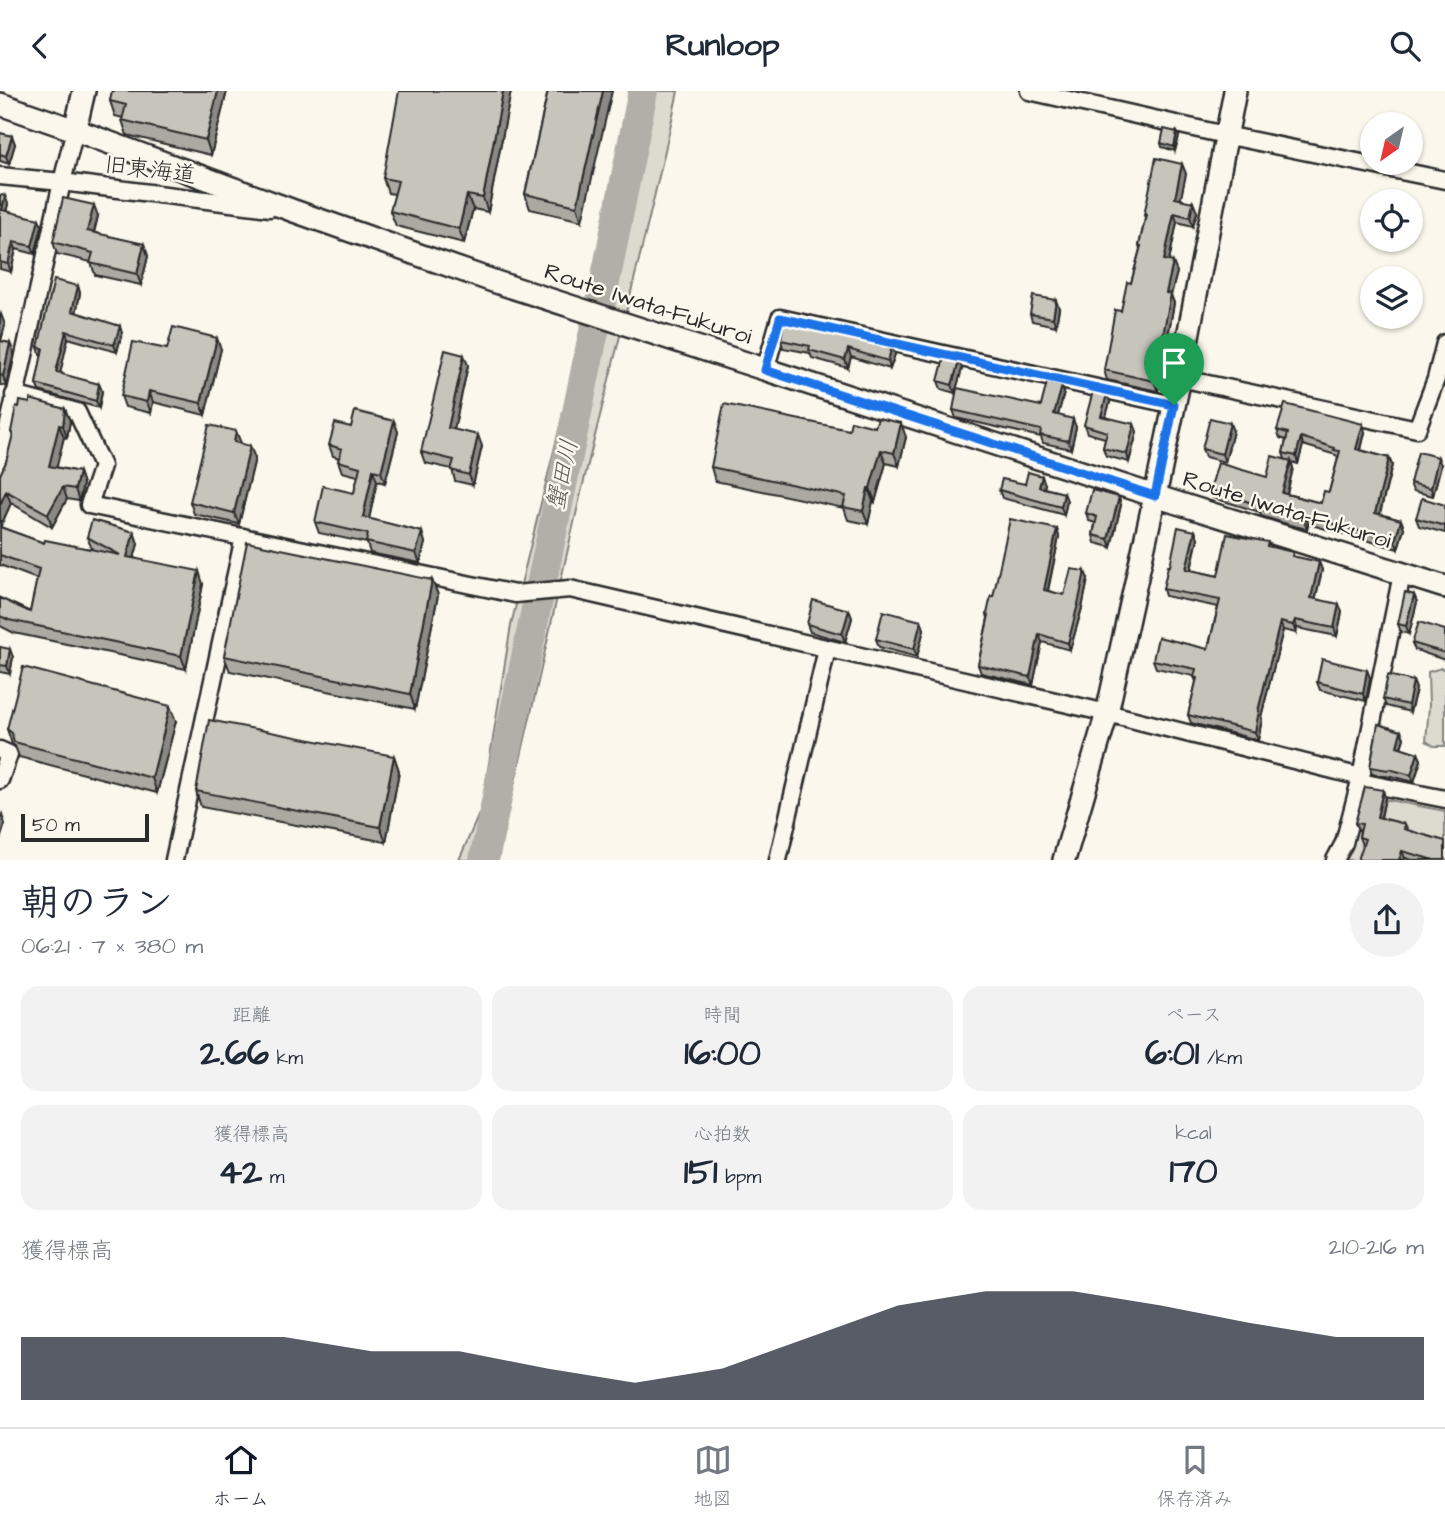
<!DOCTYPE html>
<html lang="ja">
<head>
<meta charset="utf-8">
<style>
	:root { --surface:#fff; --page:#f2f2f3; --text:#1f2937; --muted:#747a83; --line:#e0e1e3; --accent:#111827 }
	body { margin:0; font-family:"Architects Daughter","Klee One",sans-serif; background:var(--page); color:var(--text); height:100vh; display:flex; flex-direction:column; font-size:26px; white-space:nowrap }
	* { box-sizing:border-box; margin:0 }
	p { font-size:23px; color:var(--muted) }
	.icon { flex:none; width:38px; height:38px; fill:none; stroke:currentColor; stroke-width:2; stroke-linecap:round; stroke-linejoin:round }
	.map { position:relative; height:769px; overflow:hidden }
	.drawer { display:flex; flex-direction:column; background:var(--surface); flex:1 }
	.drawer>* { flex:none }
	.needle { width:46px; rotate:214deg }
	.controls { position:absolute; left:1360px; top:21px; display:grid; gap:14px }
	.controls a { display:grid; place-items:center; width:63px; height:63px; border-radius:50%; background:var(--surface); box-shadow:0 2px 5px #0004; font-size:35px }
	.scale { position:absolute; left:21px; bottom:18px; width:128px; box-sizing:border-box; padding-left:7px; border:4px solid #2b2b2b; border-top:0; font-size:19px; line-height:24px; white-space:nowrap; color:#2b2b2b; -webkit-text-stroke:5px #fbf7ec; paint-order:stroke }
	.pin { position:absolute; display:grid; place-items:center; width:60px; height:60px; color:#fff; margin:-72px -30px; border-radius:50% 50% 50% 0; rotate:-45deg; box-shadow:0 0 7px #0007 }
	.pin .icon { rotate:45deg }
	.round { display:grid; place-items:center; flex:none; width:74px; height:74px; border-radius:37px; background:var(--page) }
	.head { display:flex; align-items:center; justify-content:space-between; height:119px; padding:0 21px }
	h1 { font-size:38px; font-weight:800; line-height:52px }
	.metrics { display:grid; grid-template-columns:repeat(3,1fr); gap:10px; height:119px; padding:7px 21px }
	.metrics div { display:grid; align-content:center; border-radius:18px; background:var(--page); text-align:center }
	.metrics b { font-size:35px; font-weight:800 }
	.metrics small { font-size:19px; font-weight:400 }
	.metrics p { font-size:19px }
	.chart { height:196px; padding:14px 21px }
	.chart p { display:flex; justify-content:space-between }
	.chart svg { width:100%; height:126px; margin-top:7px; fill:var(--accent); opacity:.7 }
	header { display:flex; justify-content:space-between; align-items:center; height:91px; padding:0 21px; background:var(--surface); font-size:32px; font-weight:800 }
	.dock { display:flex; justify-content:space-around; align-items:center; height:98px; border-top:2px solid var(--line); background:var(--surface); font-size:19px; color:var(--muted) }
	.dock a { display:grid; justify-items:center; gap:4px }
	.dock .current { color:var(--accent) }
	.map>svg:first-child { display:block }
</style>
</head>
<body>
<header><svg class="icon" aria-label="back" viewBox="0 0 24 24"><path d="M15 5l-7 7 7 7"/></svg>Runloop<svg class="icon" aria-label="search" viewBox="0 0 24 24"><circle cx="10" cy="10" r="6"/><path d="M15 15l6 6"/></svg></header>
<div class="map">
<svg width="1445" height="769" viewBox="0 0 1445 769">
	<rect width="100%" height="100%" fill="#fbf7ec"/>
	<filter id="ink" filterUnits="userSpaceOnUse"><feTurbulence type="fractalNoise" baseFrequency=".0143" numOctaves="2"/><feDisplacementMap in="SourceGraphic" scale="14" xChannelSelector="R" yChannelSelector="G"/><feConvolveMatrix kernelMatrix="1 2 1 2 8 2 1 2 1" color-interpolation-filters="sRGB"/></filter>
	<g filter="url(#ink)">
		<path fill="#dddad0" stroke="#84827e" stroke-width="2" d="M632,0H678C650,135 613,268 581,402C552,524 527,647 496,769H459L482,716L511,534L608,140Z
			M1441,577L1445,579V655H1434L1426,650L1429,615L1428,581Z
			M1363,704L1445,720V769H1346L1350,762Z"/>
		<g fill="none" stroke-linecap="round" stroke-linejoin="round">
			<path stroke="#b1afa7" stroke-width="30" d="M484,769L591,254L603,201L643,0"/>
			<g stroke="#2b2b2b" stroke-width="21">
				<path id="street" d="M1029,0L1225,44L1445,89
					M0,85L62,91L270,117
					M765,279L780,227L1174,314
					M1180,287L1417,338L1436,288L1445,252
					M14,304L77,321L102,375L89,414L515,503L570,498L1107,622L1361,686
					M0,374L62,91L75,39
					M0,659L9,663L0,689
					M1360,691L1445,708
					M174,769L244,446
					M778,769L827,558
					M1335,769L1344,752L1361,686L1402,483"/>
			</g>
			<g stroke="#2b2b2b" stroke-width="26">
				<path id="secondary" d="M0,13L75,39L294,120L496,191L1155,405L1445,496
					M75,39L84,0
					M1064,769L1107,622L1155,405L1180,287L1235,0"/>
			</g>
			<use href="#street" stroke="#fbf7ec" stroke-width="16"/>
			<use href="#secondary" stroke="#fbf7ec" stroke-width="21"/>
		</g>
		<path fill="#aba9a2" stroke="#2b2b2b" stroke-width="2" fill-rule="evenodd" d="M112,0H227L211,64L127,44L122,29L123,27L115,25L110,10Z
			M511,0L488,121L473,118L464,152L396,135L390,120L395,103L388,102L383,87Z
			M548,0L582,130L530,118L525,103Z
			M1177,41L1179,45L1175,60L1162,56L1161,52Z
			M0,42L12,45L15,53L9,73L0,70Z
			M1182,73L1186,83L1180,108L1197,121L1193,135L1177,131L1169,170L1177,181L1171,204L1174,212L1158,300L1107,289L1104,279L1121,220L1131,192L1140,158L1139,155L1145,127L1144,124Z
			M0,104L5,105L8,113L6,120L42,135L35,163L16,158L11,181L0,178Z
			M98,125L94,142L144,153L148,165L141,194L95,184L91,171L57,163L53,151Z
			M78,195L80,202L76,222L122,242L117,261L68,247L60,281L63,284L99,293L102,300L99,317L39,300L36,293L42,264L40,263L38,256Z
			M1059,217L1056,235L1032,230L1030,223Z
			M0,223L5,234L1,250L10,252L14,262L6,295L0,294Z
			M781,249L892,255L895,263L890,278L851,266L848,277L812,267L810,262L783,257Z
			M167,258H221L205,324L153,311L151,322L125,316L121,305Z
			M959,270L962,278L955,302L941,298L938,290Z
			M468,274L454,338L482,355L473,394L455,390L452,378L425,372L421,361Z
			M1064,302L1058,324L1076,336L1071,358L1043,352L1041,346L956,327L953,319L1041,315Z
			M1107,303L1110,311L1105,327L1134,333L1137,341L1129,371L1106,365L1103,357L1105,347L1087,342L1084,334Z
			M30,312L65,318L70,330L67,347L64,346L56,376L79,381L83,393L79,410L67,408L52,436L11,412L0,436L44,452L92,458L87,446L134,441L138,453L134,467L203,493L186,578L14,542L0,535V507L30,521L37,488L0,474V384L6,371L13,346L11,341L19,316Z
			M394,330L398,341L385,392L377,390L369,428L422,441L425,452L420,472L370,462L367,452L319,442L315,431L354,402L358,385L342,381L338,370L339,367L333,365L329,354L351,336Z
			M849,339L906,346L899,375L886,372L875,411L873,410L868,433L848,429L844,417L715,390L711,376Z
			M1277,339L1365,341L1361,359L1389,367L1392,374L1380,423L1401,429L1404,437L1398,458L1308,433L1307,438L1290,434L1261,425L1260,421L1213,407L1210,399L1267,386L1285,368L1283,362L1286,349L1280,347ZM1303,354L1336,364L1338,367L1329,401L1321,412L1287,403L1293,377L1291,371L1298,373Z
			M1233,340L1225,371L1205,366L1202,358Z
			M241,352L255,367L239,433L194,423L190,411Z
			M1441,374L1433,405L1413,400L1410,392Z
			M1025,393H1045L1044,397L1064,402L1067,410L1064,424L1002,407L999,399Z
			M1121,414L1111,456L1095,452L1093,444L1095,432L1089,430L1086,422Z
			M1445,414V442L1419,435L1416,427Z
			M1057,438L1059,446L1048,500L1064,504L1088,488L1082,517L1070,559L1042,551L1033,594L981,582L978,574L988,527L987,523L993,506Z
			M1195,440L1198,447L1191,479L1218,485L1269,456L1295,466L1319,471L1322,479L1315,508L1342,521L1337,545L1297,537L1296,542L1283,539L1261,626L1262,628L1258,649L1191,632L1188,624L1196,591L1194,585L1156,577L1153,569L1208,558L1218,516L1165,505L1163,498L1170,475Z
			M432,489L438,504L415,618L230,580L224,565Z
			M1414,504L1417,511L1409,543L1401,541L1398,533Z
			M849,519L852,527L845,551L810,541L807,533Z
			M921,530L924,538L917,566L879,556L876,548Z
			M1445,539V569L1415,559L1412,552Z
			M0,556L13,566L10,583L0,581Z
			M1367,579L1370,587L1366,610L1320,599L1317,591Z
			M1413,590L1416,598L1410,621L1386,615L1383,608Z
			M176,630L157,702L19,666L15,655L12,653L7,638Z
			M1401,640L1404,647L1401,657L1418,662L1421,669L1414,691L1391,685V686L1372,683L1370,676Z
			M394,665L399,680L386,751L201,716L196,700Z
			M1383,699L1385,707L1381,727L1405,733L1408,739L1445,769H1412L1362,754L1359,746L1360,740L1358,739L1355,732Z"/>
		<path fill="#8b8984" stroke="#2b2b2b" stroke-width="2" d="M218,0H227L211,64L206,49Z
			M503,0H511L488,121L483,107Z
			M603,0H612L582,130L577,115Z
			M1177,41L1179,45L1175,60L1174,56Z
			M12,45L15,53L9,73L6,65Z
			M1182,73L1186,83L1179,116L1175,107Z
			M467,104L473,118L464,152L459,138Z
			M5,105L8,113L5,126L2,119Z
			M1193,111L1197,121L1193,135L1190,126Z
			M94,114L98,125L91,152L87,140Z
			M1174,122L1177,131L1167,179L1164,169Z
			M39,128L42,135L35,163L32,155Z
			M13,151L16,158L11,181L8,173Z
			M144,153L148,165L141,194L137,183Z
			M1173,171L1177,181L1171,204L1174,212L1158,300L1154,290L1166,202Z
			M78,195L80,202L75,228L72,220Z
			M1056,209L1059,217L1056,235L1053,227Z
			M1,223L5,234L0,253V227Z
			M120,235L122,242L117,261L114,254Z
			M66,240L68,247L59,288L56,281Z
			M217,247L221,258L205,324L201,312Z
			M10,252L14,262L6,295L3,285Z
			M892,255L895,263L890,278L888,270Z
			M848,258L851,266L848,277L845,269Z
			M464,264L468,274L452,348L448,337Z
			M959,270L962,278L955,302L952,294Z
			M99,293L102,300L99,317L96,310Z
			M1062,295L1064,302L1056,331L1054,323Z
			M149,300L153,311L151,322L147,311Z
			M1107,303L1110,311L1104,333L1101,325Z
			M65,318L70,330L67,347L63,335Z
			M1073,328L1076,336L1071,358L1068,350Z
			M394,330L398,341L385,392L381,381Z
			M901,332L906,346L899,375L894,362Z
			M1230,332L1233,340L1225,371L1222,363Z
			M1134,333L1137,341L1129,371L1127,363Z
			M1363,333L1365,341L1359,366L1356,358Z
			M59,334L64,346L54,387L49,375Z
			M236,340L241,352L238,363L234,351Z
			M478,344L482,355L473,394L469,384Z
			M1301,346L1303,354L1298,373L1296,365Z
			M250,355L255,367L239,433L234,422Z
			M881,359L886,372L875,411L870,397Z
			M1438,366L1441,374L1433,405L1431,397Z
			M1389,367L1392,374L1378,429L1375,422Z
			M1291,370L1293,377L1285,410L1282,402Z
			M373,379L377,390L367,437L363,426Z
			M79,381L83,393L79,410L75,398Z
			M1042,385L1045,393L1042,404L1039,396Z
			M63,396L67,408L52,436L48,423Z
			M868,397L873,410L868,433L863,420Z
			M6,400L11,412L0,437V414Z
			M1064,402L1067,410L1064,424L1061,416Z
			M1119,406L1121,414L1111,456L1108,448Z
			M1306,425L1308,433L1307,438L1304,430Z
			M1401,429L1404,437L1398,458L1395,450Z
			M1057,438L1059,446L1046,507L1044,499Z
			M1195,440L1198,447L1189,486L1186,478Z
			M134,441L138,453L131,478L127,466Z
			M422,441L425,452L420,472L416,462Z
			M1319,471L1322,479L1314,515L1311,507Z
			M199,480L203,493L186,578L181,565Z
			M1085,480L1088,488L1082,517L1070,559L1068,552Z
			M432,489L438,504L415,618L410,603Z
			M1414,504L1417,511L1409,543L1406,535Z
			M1339,513L1342,521L1337,545L1334,537Z
			M849,519L852,527L845,551L842,543Z
			M1295,529L1297,537L1296,542L1293,534Z
			M921,530L924,538L917,566L914,558Z
			M1280,531L1283,539L1261,626L1262,628L1258,649L1255,641L1258,620Z
			M1039,543L1042,551L1033,594L1030,586Z
			M10,558L13,566L10,583L7,575Z
			M1367,579L1370,587L1366,610L1363,603Z
			M1413,590L1416,598L1410,621L1408,614Z
			M170,615L176,630L157,702L152,687Z
			M1401,640L1404,647L1399,662L1397,655Z
			M1418,662L1421,669L1414,691L1411,684Z
			M394,665L399,680L386,751L380,736Z
			M1383,699L1385,707L1379,734L1377,726Z
			M2,723L5,733L0,749V728Z
			M1402,760L1405,767L1404,769H1399Z"/>
		<path fill="#c7c4bc" stroke="#2b2b2b" stroke-width="2" d="M112,0H218L206,49L122,29L126,14L110,10Z
			M399,0H503L483,107L467,104L459,138L390,120L398,90L383,87Z
			M548,0H603L577,115L525,103Z
			M1164,38L1177,41L1174,56L1161,52Z
			M0,42L12,45L6,65L0,63Z
			M1156,67L1182,73L1175,107L1193,111L1190,126L1174,122L1164,169L1173,171L1166,202L1171,203L1154,290L1104,279L1115,219L1121,220L1127,191L1131,192L1141,155H1139L1146,124H1144Z
			M0,104L5,105L2,119L39,128L32,155L13,151L8,173L0,171Z
			M63,107L94,114L87,140L144,153L137,183L90,172L93,162L53,151Z
			M54,189L78,195L72,220L120,235L114,254L66,240L56,281L62,282V283L99,293L96,310L36,293L43,257L38,256Z
			M1033,205L1056,209L1053,227L1030,223Z
			M784,232L892,255L888,270L848,258L845,269L809,259L810,255L781,249Z
			M173,236L217,247L201,312L149,300L147,311L121,305L133,251L167,258Z
			M0,250L10,252L3,285L0,284Z
			M445,259L464,264L448,337L478,344L469,384L451,379L454,369L421,361Z
			M944,267L959,270L952,294L938,290Z
			M1047,291L1062,295L1054,323L1073,328L1068,350L1040,344L1041,339L953,319L957,297L1041,315Z
			M1093,300L1107,303L1101,325L1134,333L1127,363L1103,357L1107,341L1084,334Z
			M30,308L65,318L63,335L59,334L49,375L79,381L75,398L63,396L48,423L6,400L0,414V384L6,371L13,343L11,341L16,315L19,316L20,310L30,312Z
			M724,313L849,339L851,330L875,336L878,327L901,332L894,362L881,359L870,397H868L863,420L843,416L846,405L711,376Z
			M1285,313L1363,333L1356,358L1389,367L1375,422L1401,429L1395,450L1306,425L1304,430L1287,426L1258,417L1259,414L1210,399L1218,372L1267,386L1272,365L1291,370L1282,402L1321,412L1324,400L1329,401L1340,360L1334,359L1335,357L1301,346L1296,365L1283,362L1288,342L1277,339Z
			M355,320L394,330L381,381L373,379L363,426L422,441L416,462L366,451L368,443L315,431L323,395L354,402L360,376L338,370L342,358L329,354L335,332L351,336Z
			M1210,327L1230,332L1222,363L1202,358Z
			M209,334L236,340L234,351L250,355L234,422L190,411Z
			M1418,361L1438,366L1431,397L1410,392Z
			M1028,381L1042,385L1039,396L1064,402L1061,416L999,399L1002,388L1025,393Z
			M1092,399L1119,406L1108,448L1093,444L1097,426L1086,422Z
			M1422,407L1445,414V435L1416,427Z
			M1010,428L1057,438L1044,499L1064,504L1071,478L1085,480L1079,509L1068,552L1039,543L1030,586L978,574L989,524L987,523L991,505L993,506Z
			M92,429L134,441L127,466L199,480L181,565L9,529L0,525V507L30,521L39,478L0,464V436L44,452L45,449L120,464L87,446Z
			M1178,436L1195,440L1186,478L1218,485L1227,443L1268,451L1267,455L1293,461L1292,465L1319,471L1311,507L1339,513L1334,537L1295,529L1293,534L1280,531L1258,620H1259L1255,641L1188,624L1197,587L1194,586L1196,578L1153,569L1158,546L1208,558L1220,509L1163,498L1168,475H1170Z
			M247,451L432,489L410,603L224,565Z
			M1405,501L1414,504L1406,535L1398,533Z
			M813,509L849,519L842,543L807,533Z
			M883,520L921,530L914,558L876,548Z
			M1419,531L1445,539V562L1412,552Z
			M0,556L10,558L7,575L0,574Z
			M1322,568L1367,579L1363,603L1317,591Z
			M23,576L170,615L152,687L14,651L12,642L7,638Z
			M1388,584L1413,590L1408,614L1383,608Z
			M209,629L394,665L380,736L196,700Z
			M1378,633L1401,640L1397,655L1418,662L1411,684L1389,678L1388,679L1370,676Z
			M1365,696L1383,699L1377,726L1405,733L1404,738L1445,750V769H1434L1402,760L1399,769H1358L1365,748L1359,746L1362,733L1355,732Z"/>
	</g>
	<g fill="none" stroke-linecap="round" stroke-linejoin="round" filter="url(#ink)">
		<g stroke="#fff" stroke-width="14">
			<path id="route" d="M780,227L1174,314L1155,405L765,279Z"/>
		</g>
		<use href="#route" stroke="#1a73e8" stroke-width="9"/>
	</g>
	<g text-anchor="middle" dominant-baseline="central" stroke-width="5" stroke-linejoin="round" paint-order="stroke">
		<g font-size="23" fill="#2b2b2b" stroke="#fbf7ec">
			<text transform="translate(150 79) rotate(7)">旧東海道</text>
			<text transform="translate(648 213) rotate(18)">Route Iwata-Fukuroi</text>
			<text transform="translate(1287 419) rotate(17)">Route Iwata-Fukuroi</text>
		</g>
		<g font-size="24" font-style="italic" fill="#5a5956" stroke="#fbf7ec">
			<text transform="translate(563 384) rotate(-78)">蟹田川</text>
		</g>
	</g>
</svg>
<div class="controls">
<a><svg class="needle" viewBox="-14 -14 28 28"><path d="M0-13l5 13h-10z" fill="#e53935"/><path d="M0 13l5-13h-10z" fill="#747a83"/></svg></a>
<a><svg class="icon" aria-label="locate" viewBox="0 0 24 24"><circle cx="12" cy="12" r="6"/><path d="M12 2v4M12 18v4M2 12h4M18 12h4"/></svg></a>
<a><svg class="icon" aria-label="layers" viewBox="0 0 24 24"><path d="M12 4l9 5-9 5-9-5zM3 14l9 5 9-5"/></svg></a>
</div>
<div class="scale">50 m</div>
<div class="pin" style="left:1174px;top:314px;background:#1e9e55"><svg class="icon" aria-label="arrive" viewBox="0 0 24 24"><path d="M6 21V4h12l-3 4 3 4H6"/></svg></div>
</div>
<section class="drawer">
<div class="head"><div><h1>朝のラン</h1><p>06:21 · 7 × 380 m</p></div><a class="round"><svg class="icon" aria-label="share" viewBox="0 0 24 24"><path d="M12 15V3M7 8l5-5 5 5M5 13v7h14v-7"/></svg></a></div>
<div class="metrics">
<div><p>距離</p><b>2.66<small> km</small></b></div>
<div><p>時間</p><b>16:00</b></div>
<div><p>ペース</p><b>6:01<small> /km</small></b></div>
</div>
<div class="metrics">
<div><p>獲得標高</p><b>42<small> m</small></b></div>
<div><p>心拍数</p><b>151<small> bpm</small></b></div>
<div><p>kcal</p><b>170</b></div>
</div>
<div class="chart"><p><span>獲得標高</span>210–216 m</p>
<svg viewBox="0 0 160 44" preserveAspectRatio="none"><path d="M0 44V22L10 22L20 22L30 22L40 27L50 27L60 33L70 38L80 33L90 22L100 11L110 6L120 6L130 11L140 17L150 22L160 22V44z"/></svg>
</div>
</section>
<nav class="dock">
<a class="current"><svg class="icon" aria-label="home" viewBox="0 0 24 24"><path d="M3 11l9-7 9 7M6 9v11h12V9"/></svg>ホーム</a>
<a><svg class="icon" aria-label="map" viewBox="0 0 24 24"><path d="M3 6l6-2 6 2 6-2v14l-6 2-6-2-6 2zM9 4v14M15 6v14"/></svg>地図</a>
<a><svg class="icon" aria-label="saved" viewBox="0 0 24 24"><path d="M7 4h10v16l-5-4-5 4z"/></svg>保存済み</a>
</nav>
</body>
</html>
